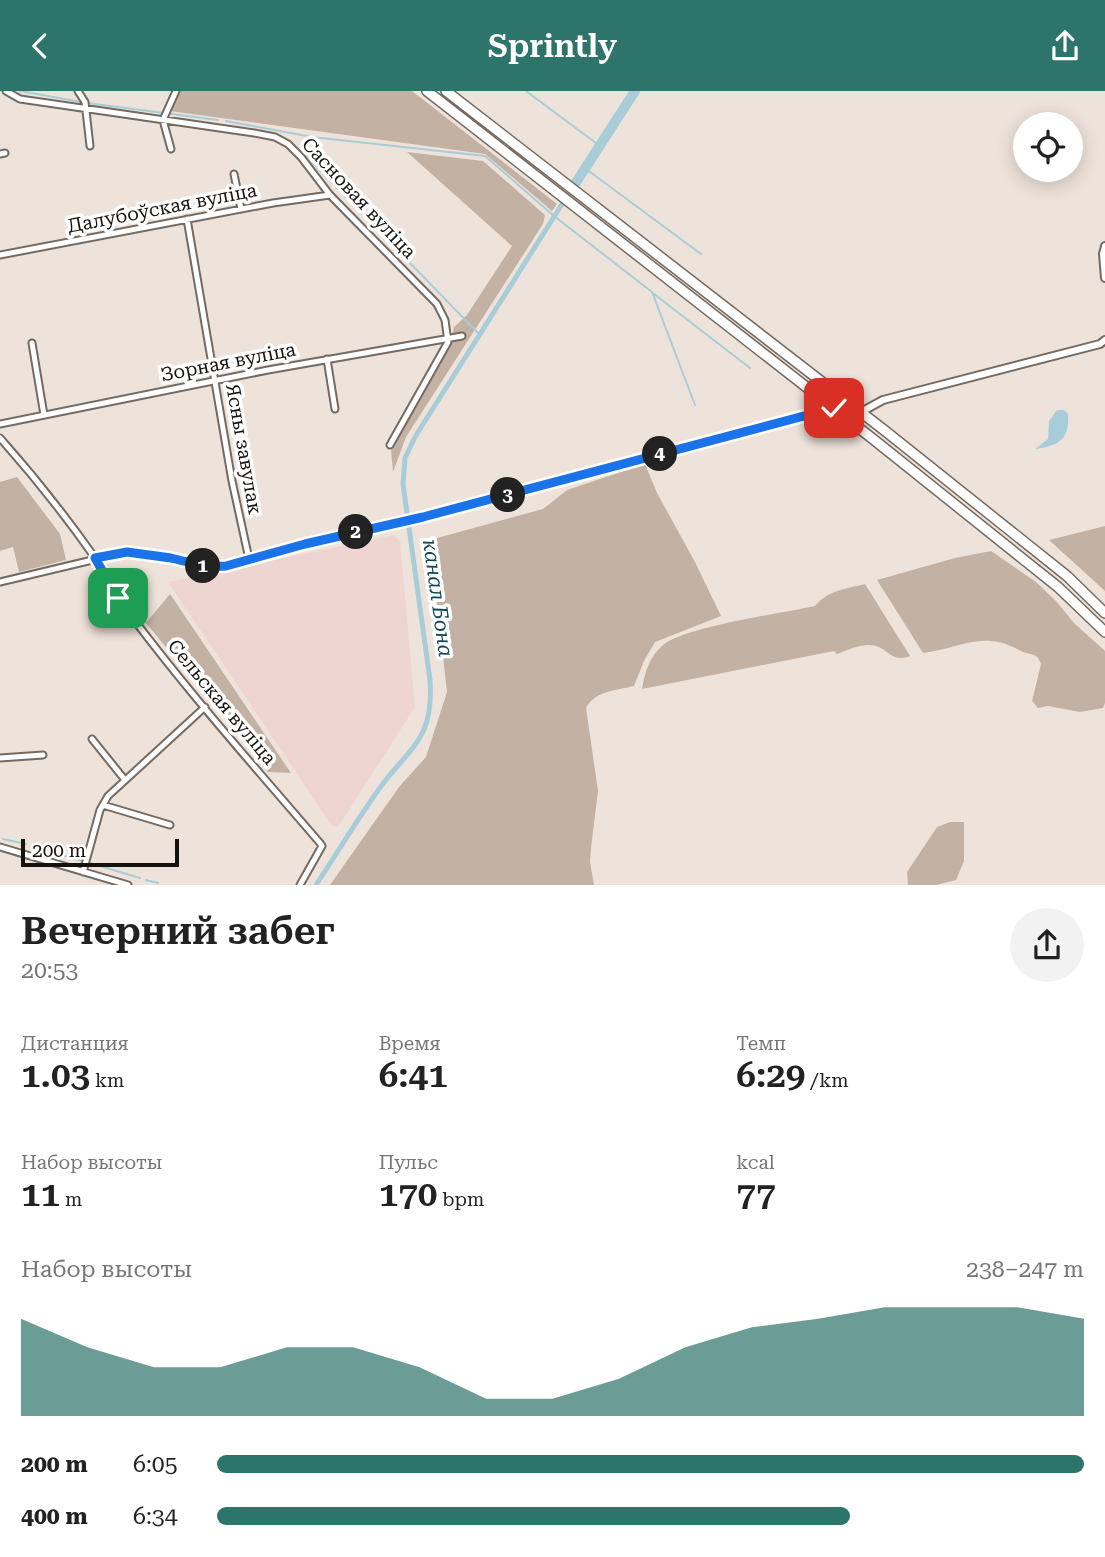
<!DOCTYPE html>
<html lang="ru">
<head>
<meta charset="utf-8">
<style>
	:root { --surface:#fff; --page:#f2f2f2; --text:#222; --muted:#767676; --accent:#2d746a }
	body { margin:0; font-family:"Roboto Serif",serif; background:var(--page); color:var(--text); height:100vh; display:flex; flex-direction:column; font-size:26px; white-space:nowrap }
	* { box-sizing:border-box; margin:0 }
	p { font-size:23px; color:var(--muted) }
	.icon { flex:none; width:38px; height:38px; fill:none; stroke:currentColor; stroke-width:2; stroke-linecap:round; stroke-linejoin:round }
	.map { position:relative; height:794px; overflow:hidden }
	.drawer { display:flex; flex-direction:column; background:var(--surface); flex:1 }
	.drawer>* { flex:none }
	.fabs { position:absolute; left:1013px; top:21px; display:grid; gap:14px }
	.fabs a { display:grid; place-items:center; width:70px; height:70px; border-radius:50%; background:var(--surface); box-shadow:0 4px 18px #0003; font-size:35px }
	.scale { position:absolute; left:21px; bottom:18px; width:158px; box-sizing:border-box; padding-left:7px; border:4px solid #16130f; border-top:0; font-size:19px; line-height:24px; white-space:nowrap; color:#16130f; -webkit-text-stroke:5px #fff; paint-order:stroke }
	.pin { position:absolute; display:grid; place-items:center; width:60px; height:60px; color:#fff; margin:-30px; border-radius:14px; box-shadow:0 4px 10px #0006 }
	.km { position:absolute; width:35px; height:35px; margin:-18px; border-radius:50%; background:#222; color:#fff; font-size:19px; line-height:35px; text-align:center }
	.round { display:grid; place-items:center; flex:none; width:74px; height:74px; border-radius:37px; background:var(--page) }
	.summary { display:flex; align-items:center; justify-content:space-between; height:119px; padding:0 21px }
	h1 { font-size:38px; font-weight:600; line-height:52px }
	.stats { display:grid; grid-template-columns:repeat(3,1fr); gap:10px; height:119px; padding:7px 21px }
	.stats div { display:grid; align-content:center }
	.stats b { font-size:35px; font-weight:600 }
	.stats small { font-size:19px; font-weight:400 }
	.stats p { font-size:19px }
	.chart { height:196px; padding:14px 21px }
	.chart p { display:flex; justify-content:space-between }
	.chart svg { width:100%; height:126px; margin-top:7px; fill:var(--accent); opacity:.7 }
	ul { padding:0 21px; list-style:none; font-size:23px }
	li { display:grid; grid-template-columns:112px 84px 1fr; align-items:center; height:52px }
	li i { height:18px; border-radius:9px; background:var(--accent) }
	header { display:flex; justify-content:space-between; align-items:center; height:91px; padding:0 21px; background:var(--accent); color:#fff; font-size:32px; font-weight:600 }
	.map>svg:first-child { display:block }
</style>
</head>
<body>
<header><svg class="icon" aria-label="back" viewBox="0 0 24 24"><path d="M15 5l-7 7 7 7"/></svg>Sprintly<svg class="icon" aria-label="share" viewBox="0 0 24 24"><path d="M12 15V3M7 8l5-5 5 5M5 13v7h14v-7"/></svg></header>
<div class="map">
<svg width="1105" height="794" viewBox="0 0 1105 794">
	<rect width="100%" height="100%" fill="#eee3da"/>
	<path fill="#efd5d1" d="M394,444L400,450L415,616L338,736L332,735L168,491Z"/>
	<path fill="#c3b2a3" d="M180,0H412L557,113L552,120L485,63L170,20Z
		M407,61L483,70L545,124L543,133L406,346L393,381L391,359L450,256L454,236L467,224L512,155Z
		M645,373L657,402L695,471L721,525L655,551L644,570L634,595C615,600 596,599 586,617L598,700L591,757L590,771L594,794H330L399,696L426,666L447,601L430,449L543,418L567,399Z
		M17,386L60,443L66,469L19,481L13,456L0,460V391Z
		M1105,435V500L1049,449Z
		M991,460L1036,491L1056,510L1074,532L1105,560V612L1103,617L1080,621L1048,615L1038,617L1032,610L1041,573C1037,560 1029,565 1019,559C982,539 961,557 923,562L877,489L955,467Z
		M865,493L910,565C889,573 888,554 869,554C859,554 847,559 837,563L834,560L642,598C645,581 649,566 663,554C684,536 783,522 815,515C828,499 846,498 865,493Z
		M170,503L291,682L268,681L146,532Z
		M950,731H964V770L956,789L936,794H908L907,781L937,736Z"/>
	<path fill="#a9cdd8" d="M1057,319H1064L1068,323C1070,348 1059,355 1035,358L1048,348L1049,330Z"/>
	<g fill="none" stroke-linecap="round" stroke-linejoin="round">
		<path stroke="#a9cdd8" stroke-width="2" d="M20,0L81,11
			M526,0L600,55
			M87,12L218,29
			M226,30L312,46L485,65L554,125L652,201L695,314
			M302,61L480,244
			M586,78L701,163
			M654,203L750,277
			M3,748L26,753
			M35,756L82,770
			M90,772L140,787
			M146,789L158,792"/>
		<path stroke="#a9cdd8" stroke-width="5" d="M316,794C337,762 357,729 379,698C410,655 434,650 430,589L403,393L405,367L415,346L564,110"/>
		<path stroke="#a9cdd8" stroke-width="10" d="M575,93L635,0"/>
		<g stroke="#746a62" stroke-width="9">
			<path id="minor" d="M6,0L20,8L254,42L275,46L288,53L301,66L330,104L437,213L445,229L448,251L390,354
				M78,0L85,11L90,55
				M171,58L163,29L176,0
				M0,63L5,62
				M234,83L241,118
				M187,128L232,390L249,468
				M0,164L273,112L330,104
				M32,252L44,324
				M327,268L335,318
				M0,333L268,279L462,245
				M0,347C33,384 64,423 93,464C103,478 109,496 120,510C182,594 252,673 320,752L322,755L300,794
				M0,491L126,461L171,467L208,476L226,475L305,453L416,428L834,317
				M92,648L125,689
				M0,667L43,664
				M103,714L170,734
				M0,756L128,794
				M83,781L100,719L108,705L205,616"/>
		</g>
		<g stroke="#746a62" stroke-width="10">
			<path id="tertiary" d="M1105,155L1103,163L1105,187
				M861,321L883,309L1100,253L1105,249"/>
		</g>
		<g stroke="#746a62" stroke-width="12">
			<path id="trunk" d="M427,0L873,348L1058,496L1105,541
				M446,0L884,339L1067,485L1105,522"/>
		</g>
		<use href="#minor" stroke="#fff" stroke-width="5"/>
		<use href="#tertiary" stroke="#fff" stroke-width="6"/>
		<use href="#trunk" stroke="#fff" stroke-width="9"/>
	</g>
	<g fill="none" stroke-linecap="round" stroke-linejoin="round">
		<g stroke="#fff" stroke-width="14">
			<path id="route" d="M118,507L95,467L127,461L171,467L208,476L226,475L305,453L423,426L834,317"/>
		</g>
		<use href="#route" stroke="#1a73e8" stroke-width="9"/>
	</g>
	<g text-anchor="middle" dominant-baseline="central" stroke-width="7" stroke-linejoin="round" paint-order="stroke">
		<g font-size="19" fill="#16130f" stroke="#fff">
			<text transform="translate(359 107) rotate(47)">Сасновая вуліца</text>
			<text transform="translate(162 117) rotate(-11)">Далубоўская вуліца</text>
			<text transform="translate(228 271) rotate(-11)">Зорная вуліца</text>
			<text transform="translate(244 358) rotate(80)">Ясны завулак</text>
			<text transform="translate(222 611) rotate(50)">Сельская вуліца</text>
		</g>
		<g font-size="21" font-style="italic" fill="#134754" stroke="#fff">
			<text transform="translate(438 507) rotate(82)">канал Бона</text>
		</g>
	</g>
</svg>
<div class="fabs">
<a><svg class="icon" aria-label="locate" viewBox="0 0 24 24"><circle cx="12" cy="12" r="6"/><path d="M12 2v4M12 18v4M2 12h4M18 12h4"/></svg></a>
</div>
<div class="scale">200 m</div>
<div class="pin" style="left:118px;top:507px;background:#1e9e55"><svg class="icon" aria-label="arrive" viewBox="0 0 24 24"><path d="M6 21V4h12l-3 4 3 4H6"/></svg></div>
<div class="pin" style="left:834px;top:317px;background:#d93025"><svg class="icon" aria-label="check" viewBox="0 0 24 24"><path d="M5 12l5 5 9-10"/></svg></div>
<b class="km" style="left:203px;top:475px">1</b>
<b class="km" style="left:356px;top:441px">2</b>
<b class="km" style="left:508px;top:404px">3</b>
<b class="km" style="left:660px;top:363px">4</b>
</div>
<section class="drawer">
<div class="summary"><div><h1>Вечерний забег</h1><p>20:53</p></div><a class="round"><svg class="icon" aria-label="share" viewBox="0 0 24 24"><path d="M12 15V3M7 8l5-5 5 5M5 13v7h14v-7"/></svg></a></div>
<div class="stats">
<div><p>Дистанция</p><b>1.03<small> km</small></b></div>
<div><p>Время</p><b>6:41</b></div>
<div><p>Темп</p><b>6:29<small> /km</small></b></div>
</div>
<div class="stats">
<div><p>Набор высоты</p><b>11<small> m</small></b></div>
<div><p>Пульс</p><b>170<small> bpm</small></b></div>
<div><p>kcal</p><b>77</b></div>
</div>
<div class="chart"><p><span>Набор высоты</span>238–247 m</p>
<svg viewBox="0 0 160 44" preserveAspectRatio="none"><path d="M0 44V10L10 20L20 27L30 27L40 20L50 20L60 27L70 38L80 38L90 31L100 20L110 13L120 10L130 6L140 6L150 6L160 10V44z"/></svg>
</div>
<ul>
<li><b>200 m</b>6:05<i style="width:100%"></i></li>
<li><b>400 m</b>6:34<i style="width:73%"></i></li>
</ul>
</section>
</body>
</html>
